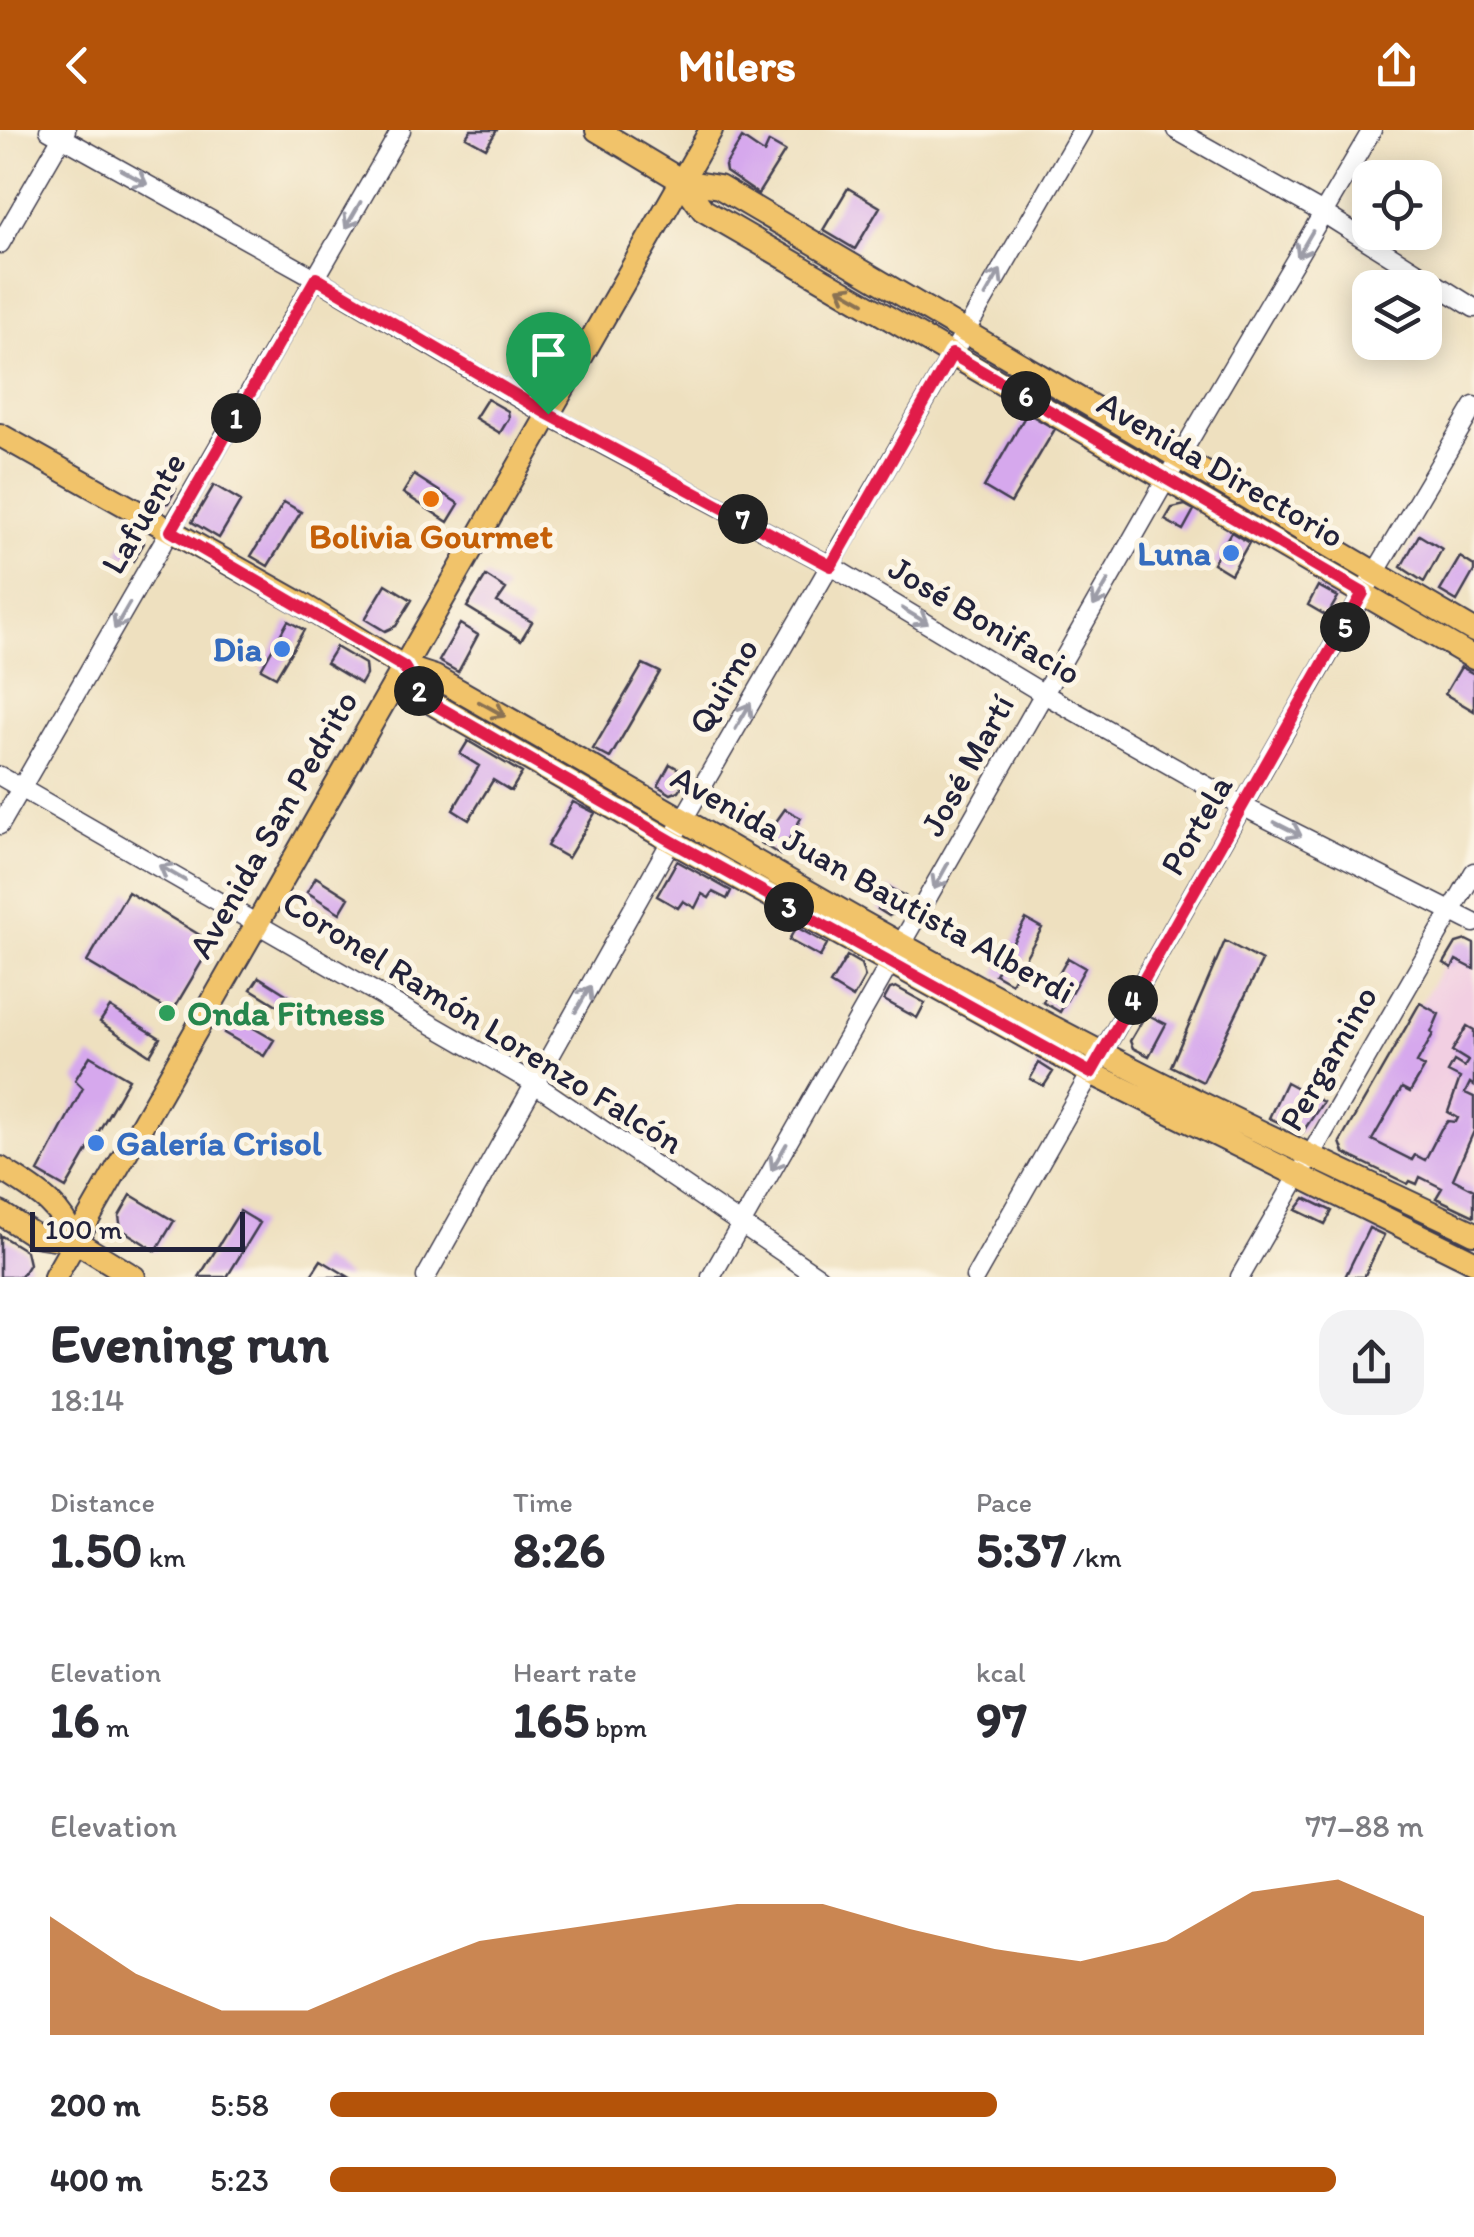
<!DOCTYPE html>
<html lang="en">
<head>
<meta charset="utf-8">
<style>
	:root { --surface:#fff; --page:#f2f2f3; --text:#2b2b33; --muted:#7c7c81; --accent:#b45309 }
	body { margin:0; font-family:Itim,sans-serif; background:var(--page); color:var(--text); height:100vh; display:flex; flex-direction:column; font-size:38px; white-space:nowrap }
	* { box-sizing:border-box; margin:0 }
	p { font-size:32px; color:var(--muted) }
	.icon { flex:none; width:55px; height:55px; fill:none; stroke:currentColor; stroke-width:2; stroke-linecap:round; stroke-linejoin:round }
	.map { position:relative; height:1147px; overflow:hidden }
	.sheet { display:flex; flex-direction:column; background:var(--surface); flex:1 }
	.sheet>* { flex:none }
	.tools { position:absolute; left:1352px; top:30px; display:grid; gap:20px }
	.tools a { display:grid; place-items:center; width:90px; height:90px; border-radius:20px; background:var(--surface); box-shadow:0 5px 25px #0003; font-size:50px }
	.scale { position:absolute; left:30px; bottom:25px; width:215px; box-sizing:border-box; padding-left:10px; border:5px solid #22223b; border-top:0; font-size:28px; line-height:35px; white-space:nowrap; color:#22223b; -webkit-text-stroke:8px #fcf5e5; paint-order:stroke }
	.pin { position:absolute; display:grid; place-items:center; width:85px; height:85px; color:#fff; margin:-102px -42px; border-radius:50% 50% 50% 0; rotate:-45deg; box-shadow:0 0 10px #0007 }
	.pin .icon { rotate:45deg }
	.km { position:absolute; width:50px; height:50px; margin:-25px; border-radius:50%; background:#222; color:#fff; font-size:28px; line-height:50px; text-align:center }
	.round { display:grid; place-items:center; flex:none; width:105px; height:105px; border-radius:30px; background:var(--page) }
	.head { display:flex; align-items:center; justify-content:space-between; height:170px; padding:0 50px }
	h1 { font-size:55px; font-weight:800; line-height:75px }
	.figures { display:grid; grid-template-columns:repeat(3,1fr); gap:15px; height:170px; padding:10px 50px }
	.figures div { display:grid; align-content:center }
	.figures b { font-size:50px; font-weight:800 }
	.figures small { font-size:28px; font-weight:400 }
	.figures p { font-size:28px }
	.chart { height:280px; padding:20px 50px }
	.chart p { display:flex; justify-content:space-between }
	.chart svg { width:100%; height:180px; margin-top:10px; fill:var(--accent); opacity:.7 }
	ul { padding:0 50px; list-style:none; font-size:32px }
	li { display:grid; grid-template-columns:160px 120px 1fr; align-items:center; height:75px }
	li i { height:25px; border-radius:12px; background:var(--accent) }
	header { display:flex; justify-content:space-between; align-items:center; height:130px; padding:0 50px; background:var(--accent); color:#fff; font-size:45px; font-weight:800 }
	.map>svg:first-child { display:block }
</style>
</head>
<body>
<header><svg class="icon" aria-label="back" viewBox="0 0 24 24"><path d="M15 5l-7 7 7 7"/></svg>Milers<svg class="icon" aria-label="share" viewBox="0 0 24 24"><path d="M12 15V3M7 8l5-5 5 5M5 13v7h14v-7"/></svg></header>
<div class="map">
<svg width="1474" height="1147" viewBox="0 0 1474 1147">
	<rect width="100%" height="100%" fill="#fcf5e5"/>
	<filter id="ink" filterUnits="userSpaceOnUse"><feTurbulence type="fractalNoise" baseFrequency=".01" numOctaves="2"/><feDisplacementMap in="SourceGraphic" scale="20" xChannelSelector="R" yChannelSelector="G"/><feConvolveMatrix kernelMatrix="1 2 1 2 8 2 1 2 1" color-interpolation-filters="sRGB"/></filter>
	<filter id="wash" filterUnits="userSpaceOnUse"><feTurbulence type="fractalNoise" baseFrequency=".0048" numOctaves="4" result="noise"/><feDisplacementMap in="SourceGraphic" scale="40" xChannelSelector="R" yChannelSelector="G"/><feGaussianBlur stdDeviation="2.25" result="paint"/><feColorMatrix in="noise" values="0 0 0 0 0 0 0 0 0 0 0 0 0 0 0 0 0 1.4 0 .05"/><feComposite in="paint" operator="in"/></filter>
	<g filter="url(#wash)">
		<rect width="100%" height="100%" fill="#eee0bf"/>
		<path fill="#f2cfe2" d="M1466,810L1474,814V1086L1344,1023L1340,1012L1456,813Z"/>
		<g id="blocks">
			<path fill="#d6a8ed" d="M471,0H497L486,18L466,7Z
				M742,8L764,23L769,12L785,21L758,64L726,42L725,36Z
				M848,58L880,77L855,119L823,100Z
				M487,269L508,281L509,288L500,303L475,288Z
				M1027,283L1055,299L1011,373L984,357Z
				M414,345L459,374L448,392L403,363Z
				M160,351L176,359L168,373L161,374L150,369Z
				M214,355L241,371L219,408L192,392Z
				M284,372L301,382L268,436L251,426Z
				M1185,375L1194,380L1183,400L1165,390L1172,378Z
				M132,400L142,406L144,413L133,431L118,422Z
				M1231,402L1249,413L1231,444L1213,433Z
				M1419,405L1442,419L1424,452L1401,437Z
				M1460,427L1474,436V441L1457,471L1440,461Z
				M486,446L506,459L497,472L532,492L521,510L467,477Z
				M386,454L412,470L396,496L385,501L365,489Z
				M1318,456L1338,467L1327,486L1308,475Z
				M288,491L304,500L276,547L261,539Z
				M460,494L478,505L458,542L439,531Z
				M336,517L365,534L366,545L361,554L326,533Z
				M643,534L660,542L610,628L593,619Z
				M1461,537L1474,544V581L1445,564Z
				M468,611L522,643L511,661L493,650L469,690L453,680L479,636L460,624Z
				M670,634L689,645L679,661L671,664L658,656Z
				M573,672L595,683L568,728L547,716Z
				M785,679L801,688L780,725L761,713Z
				M677,731L731,761L727,769L713,762L709,768L702,764L695,778L683,771L678,778L657,766Z
				M316,747L349,768L340,783L307,762Z
				M890,758L905,766L896,782L889,786L878,779Z
				M128,762L213,813L172,882L87,832Z
				M1026,789L1042,798L1011,853L995,844Z
				M796,797L827,814L820,827L789,810Z
				M1466,810L1474,814V839L1456,830L1452,838L1444,833L1456,813Z
				M1225,811L1262,831L1203,952L1171,936Z
				M847,826L861,834L865,847L853,868L830,854Z
				M1068,828L1085,838L1060,882L1043,872Z
				M259,847L297,871L290,883L251,859Z
				M896,857L925,873L917,888L884,870L890,859Z
				M1420,873L1439,884L1431,903L1433,904L1417,933L1425,937L1410,962L1402,958L1372,1010L1412,1030L1415,1025L1425,1030L1441,999L1448,991L1456,992L1458,988L1448,982L1460,948L1448,942L1454,931L1464,937L1468,931L1452,921L1467,896L1474,900V956L1470,953L1465,963L1474,967V1001L1453,1049L1474,1060V1086L1436,1068L1442,1058L1420,1047L1417,1054L1410,1051L1408,1054L1344,1023L1340,1012Z
				M110,877L160,908L150,925L100,892Z
				M1146,884L1166,894L1149,926L1133,918L1130,911Z
				M233,886L274,910L264,926L224,903Z
				M90,926L129,949L66,1058L38,1042L83,958L75,950Z
				M1039,933L1053,942L1044,956L1030,949Z
				M1286,952L1323,972L1302,1003L1269,988Z
				M131,1065L174,1091L156,1121L121,1099L119,1086Z
				M1305,1068L1332,1081L1325,1094L1296,1080Z
				M240,1081L260,1093L227,1147H199Z
				M1369,1098L1384,1105L1364,1147H1345Z
				M0,1105L26,1121L29,1134L21,1147H0Z
				M321,1130L349,1147H310Z"/>
		</g>
	</g>
	<g filter="url(#ink)">
		<use href="#blocks" fill-opacity="0" stroke="#413e4f" stroke-width="2.5"/>
		<g fill="none" stroke-linecap="round" stroke-linejoin="round">
			<g stroke="#413e4f" stroke-width="21">
				<path id="minor" d="M49,0L317,149L547,285L831,436L1044,564L1244,677L1474,793
					M1176,0L1323,83L1474,178
					M0,114L66,0
					M0,646L535,954L819,1147
					M0,695L401,0
					M426,1147L684,688L1082,0
					M711,1147L1167,348L1372,0
					M975,1147L1368,455L1474,276
					M1240,1147L1474,742"/>
			</g>
			<g stroke="#413e4f" stroke-width="26">
				<path id="major" d="M597,0L682,51L703,80L1474,528
					M682,51L719,57L1474,501
					M0,305L298,472L404,537L435,547C656,672 874,805 1100,922C1222,986 1349,1043 1474,1103
					M404,537L423,568L673,712L1091,943L1474,1132
					M0,1038C35,1061 58,1071 75,1111
					M0,1083L34,1105L75,1111L134,1147
					M55,1147L711,0"/>
			</g>
			<use href="#minor" stroke="#fff" stroke-width="18"/>
			<use href="#major" stroke="#f1c36a" stroke-width="22"/>
		</g>
		<defs><path id="oneway-shaft" d="M-6 0H5M1.5-3L5.5 0L1.5 3" fill="none" stroke-width="1.6" stroke-linecap="round" stroke-linejoin="round" transform="scale(2.5)"/></defs>
		<g stroke="#9c9ca7">
			<use href="#oneway-shaft" transform="translate(134 47) rotate(29)"/>
			<use href="#oneway-shaft" transform="translate(353 85) rotate(120)"/>
			<use href="#oneway-shaft" transform="translate(1305 114) rotate(120)"/>
			<use href="#oneway-shaft" transform="translate(993 153) rotate(-60)"/>
			<use href="#oneway-shaft" transform="translate(1101 463) rotate(120)"/>
			<use href="#oneway-shaft" transform="translate(122 486) rotate(120)"/>
			<use href="#oneway-shaft" transform="translate(915 486) rotate(31)"/>
			<use href="#oneway-shaft" transform="translate(743 586) rotate(-60)"/>
			<use href="#oneway-shaft" transform="translate(1288 699) rotate(27)"/>
			<use href="#oneway-shaft" transform="translate(172 743) rotate(-150)"/>
			<use href="#oneway-shaft" transform="translate(941 746) rotate(119)"/>
			<use href="#oneway-shaft" transform="translate(583 869) rotate(-60)"/>
			<use href="#oneway-shaft" transform="translate(779 1027) rotate(120)"/>
		</g>
		<g stroke="#8a7252">
			<use href="#oneway-shaft" transform="translate(851 165) rotate(-150)"/>
			<use href="#oneway-shaft" transform="translate(492 579) rotate(29)"/>
		</g>
	</g>
	<g fill="none" stroke-linecap="round" stroke-linejoin="round" filter="url(#ink)">
		<g stroke="#fff" stroke-width="20">
			<path id="route" d="M316,148L548,284L831,436L952,224L1363,463L1091,943L673,712L423,568L404,537L171,401Z"/>
		</g>
		<use href="#route" stroke="#e11d48" stroke-width="12"/>
	</g>
	<circle fill="#e8710a" stroke="#fcf5e5" stroke-width="4" cx="431" cy="369" r="10"/>
	<g fill="#3f7fe0" stroke="#fcf5e5" stroke-width="4">
		<circle cx="1231" cy="423" r="10"/>
		<circle cx="282" cy="519" r="10"/>
		<circle cx="96" cy="1013" r="10"/>
	</g>
	<circle fill="#2e9e5b" stroke="#fcf5e5" stroke-width="4" cx="167" cy="883" r="10"/>
	<g text-anchor="middle" dominant-baseline="central" stroke-width="10" stroke-linejoin="round" paint-order="stroke">
		<g font-size="35" fill="#22223b" stroke="#fcf5e5">
			<text transform="translate(1221 339) rotate(30)">Avenida Directorio</text>
			<text transform="translate(143 383) rotate(-60)">Lafuente</text>
			<text transform="translate(985 490) rotate(31)">José Bonifacio</text>
			<text transform="translate(723 556) rotate(-60)">Quirno</text>
			<text transform="translate(967 635) rotate(-61)">José Martí</text>
			<text transform="translate(273 694) rotate(-60)">Avenida San Pedrito</text>
			<text transform="translate(1196 695) rotate(-60)">Portela</text>
			<text transform="translate(873 754) rotate(29)">Avenida Juan Bautista Alberdi</text>
			<text transform="translate(483 892) rotate(32)">Coronel Ramón Lorenzo Falcón</text>
			<text transform="translate(1328 928) rotate(-60)">Pergamino</text>
		</g>
		<g font-size="35" font-weight="bold" fill="#c56008" stroke="#fcf5e5">
			<text x="431" y="406">Bolivia Gourmet</text>
		</g>
		<g font-size="35" font-weight="bold" fill="#366cbe" stroke="#fcf5e5" text-anchor="end">
			<text x="1211" y="423">Luna</text>
			<text x="262" y="519">Dia</text>
			<text x="116" y="1013" text-anchor="start">Galería Crisol</text>
		</g>
		<g font-size="35" font-weight="bold" fill="#27864d" stroke="#fcf5e5" text-anchor="start">
			<text x="187" y="883">Onda Fitness</text>
		</g>
	</g>
</svg>
<div class="tools">
<a><svg class="icon" aria-label="locate" viewBox="0 0 24 24"><circle cx="12" cy="12" r="6"/><path d="M12 2v4M12 18v4M2 12h4M18 12h4"/></svg></a>
<a><svg class="icon" aria-label="layers" viewBox="0 0 24 24"><path d="M12 4l9 5-9 5-9-5zM3 14l9 5 9-5"/></svg></a>
</div>
<div class="scale">100 m</div>
<div class="pin" style="left:548px;top:284px;background:#1e9e55"><svg class="icon" aria-label="arrive" viewBox="0 0 24 24"><path d="M6 21V4h12l-3 4 3 4H6"/></svg></div>
<b class="km" style="left:236px;top:288px">1</b>
<b class="km" style="left:419px;top:561px">2</b>
<b class="km" style="left:789px;top:777px">3</b>
<b class="km" style="left:1133px;top:870px">4</b>
<b class="km" style="left:1345px;top:497px">5</b>
<b class="km" style="left:1026px;top:266px">6</b>
<b class="km" style="left:743px;top:389px">7</b>
</div>
<section class="sheet">
<div class="head"><div><h1>Evening run</h1><p>18:14</p></div><a class="round"><svg class="icon" aria-label="share" viewBox="0 0 24 24"><path d="M12 15V3M7 8l5-5 5 5M5 13v7h14v-7"/></svg></a></div>
<div class="figures">
<div><p>Distance</p><b>1.50<small> km</small></b></div>
<div><p>Time</p><b>8:26</b></div>
<div><p>Pace</p><b>5:37<small> /km</small></b></div>
</div>
<div class="figures">
<div><p>Elevation</p><b>16<small> m</small></b></div>
<div><p>Heart rate</p><b>165<small> bpm</small></b></div>
<div><p>kcal</p><b>97</b></div>
</div>
<div class="chart"><p><span>Elevation</span>77–88 m</p>
<svg viewBox="0 0 160 44" preserveAspectRatio="none"><path d="M0 44V15L10 29L20 38L30 38L40 29L50 21L60 18L70 15L80 12L90 12L100 18L110 23L120 26L130 21L140 9L150 6L160 15V44z"/></svg>
</div>
<ul>
<li><b>200 m</b>5:58<i style="width:61%"></i></li>
<li><b>400 m</b>5:23<i style="width:92%"></i></li>
</ul>
</section>
</body>
</html>
